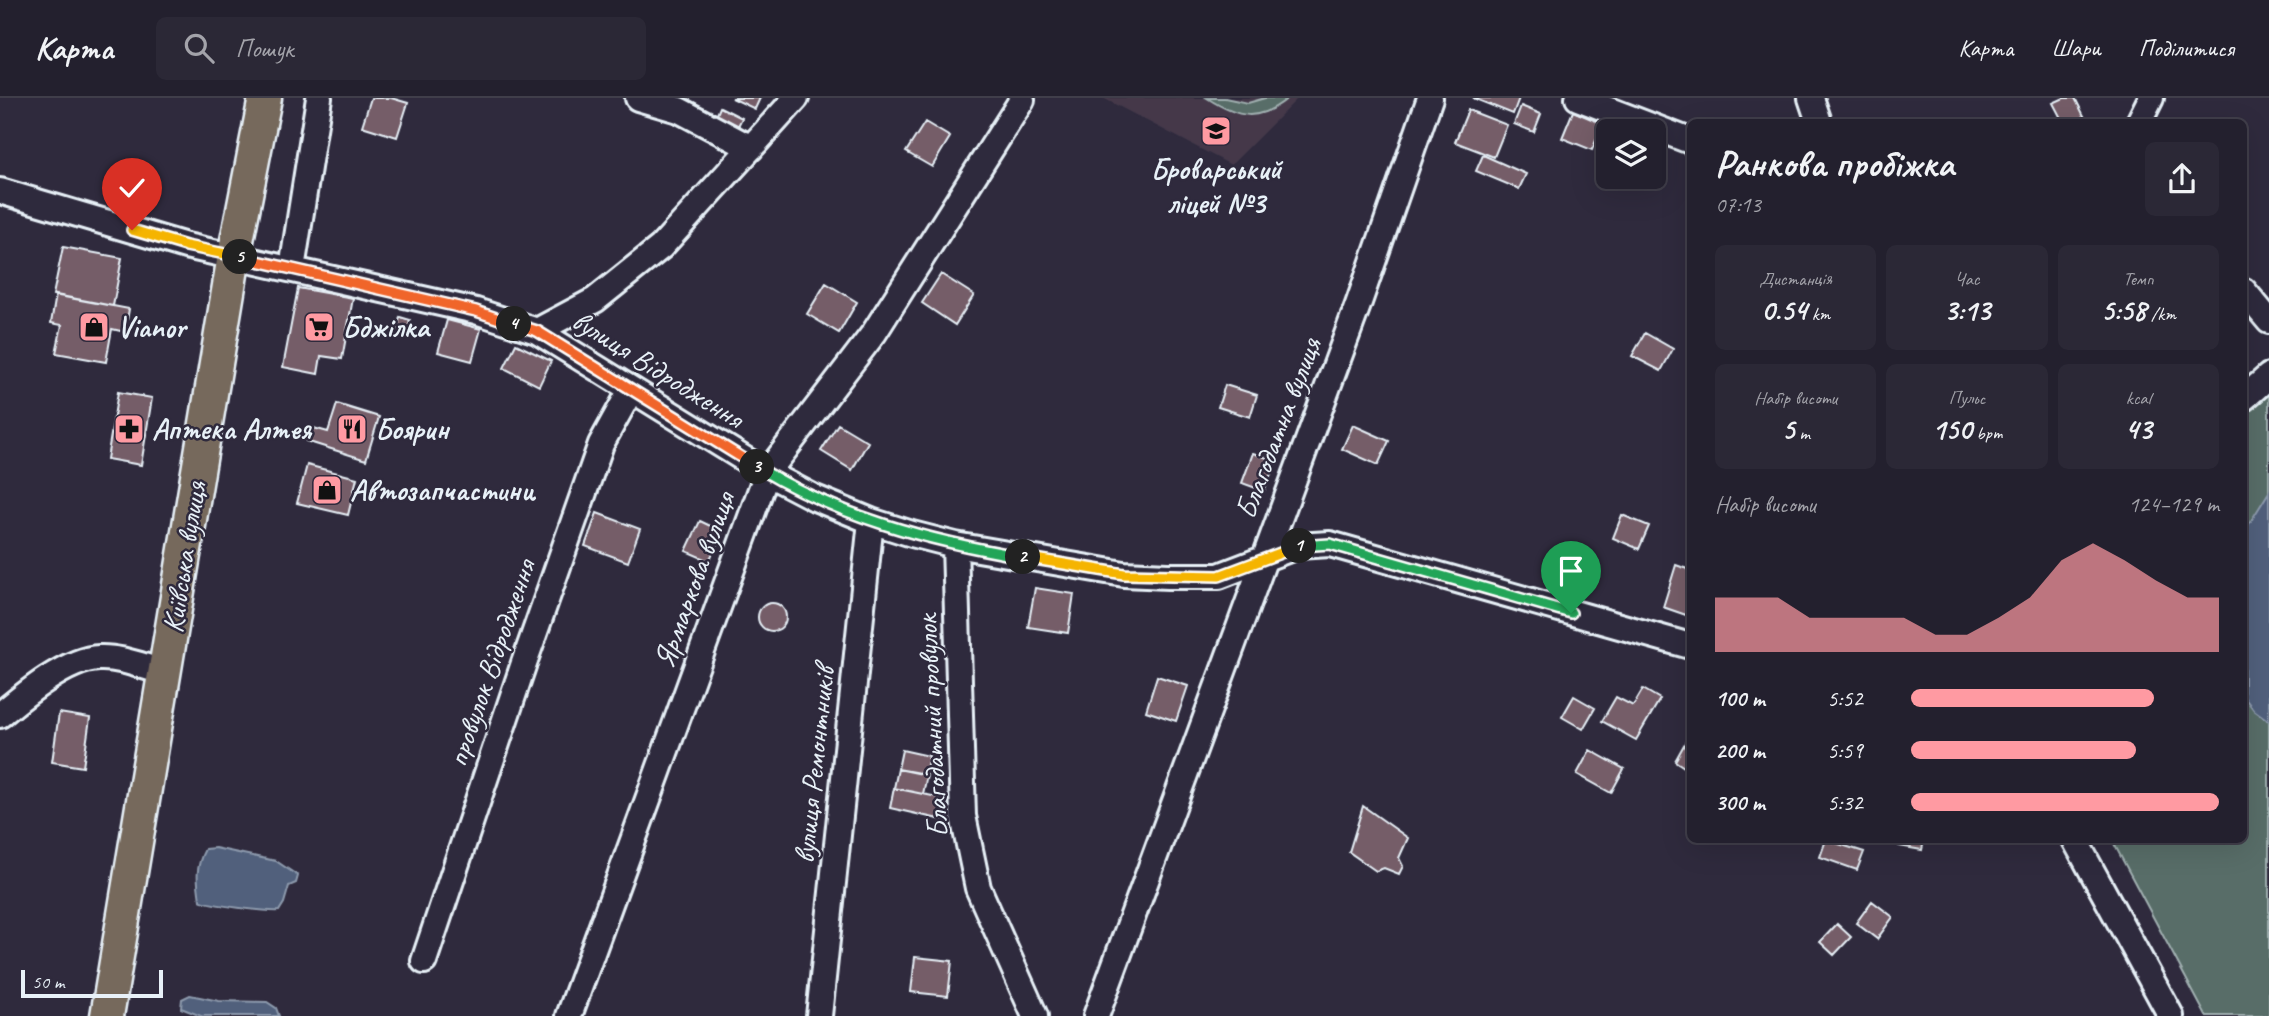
<!DOCTYPE html>
<html lang="uk">
<head>
<meta charset="utf-8">
<style>
	:root { --surface:#23202e; --page:#2b2836; --text:#f1f3f6; --muted:#a3a3aa; --line:#403e4a; --accent:#ff9aa2 }
	body { margin:0; font-family:Caveat,sans-serif; background:var(--page); color:var(--text); height:100vh; display:flex; flex-direction:column; font-size:26px; white-space:nowrap }
	* { box-sizing:border-box; margin:0 }
	p { font-size:23px; color:var(--muted) }
	.icon { flex:none; width:38px; height:38px; fill:none; stroke:currentColor; stroke-width:2; stroke-linecap:round; stroke-linejoin:round }
	.map { position:relative; flex:1; overflow:hidden }
	.panel { position:absolute; left:1687px; top:21px; width:560px; height:724px; display:flex; flex-direction:column; background:var(--surface); border-radius:10px; box-shadow:0 7px 28px #0002,0 0 0 2px var(--line) }
	.panel>* { flex:none }
	.buttons { position:absolute; left:1596px; top:21px; display:grid; gap:14px }
	.buttons a { display:grid; place-items:center; width:70px; height:70px; border-radius:10px; background:var(--surface); box-shadow:0 7px 28px #0002,0 0 0 2px var(--line); font-size:35px }
	.scale { position:absolute; left:21px; bottom:18px; width:142px; box-sizing:border-box; padding-left:7px; border:4px solid #e8f1f8; border-top:0; font-size:19px; line-height:24px; white-space:nowrap; color:#e8f1f8; -webkit-text-stroke:5px #2f2a3d; paint-order:stroke }
	.pin { position:absolute; display:grid; place-items:center; width:60px; height:60px; color:#fff; margin:-72px -30px; border-radius:50% 50% 50% 0; rotate:-45deg; box-shadow:0 0 7px #0007 }
	.pin .icon { rotate:45deg }
	.km { position:absolute; width:35px; height:35px; margin:-18px; border-radius:50%; background:#222; color:#fff; font-size:19px; line-height:35px; text-align:center }
	.round { display:grid; place-items:center; flex:none; width:74px; height:74px; border-radius:10px; background:var(--page) }
	.summary { display:flex; align-items:center; justify-content:space-between; height:119px; padding:0 28px }
	h1 { font-size:38px; font-weight:700; line-height:52px }
	.figures { display:grid; grid-template-columns:repeat(3,1fr); gap:10px; height:119px; padding:7px 28px }
	.figures div { display:grid; align-content:center; border-radius:10px; background:var(--page); text-align:center }
	.figures b { font-size:30px; font-weight:700 }
	.figures small { font-size:19px; font-weight:400 }
	.figures p { font-size:19px }
	.chart { height:196px; padding:14px 28px }
	.chart p { display:flex; justify-content:space-between }
	.chart svg { width:100%; height:126px; margin-top:7px; fill:var(--accent); opacity:.7 }
	ul { padding:0 28px; list-style:none; font-size:23px }
	li { display:grid; grid-template-columns:112px 84px 1fr; align-items:center; height:52px }
	li i { height:18px; border-radius:9px; background:var(--accent) }
	header { display:flex; align-items:center; gap:42px; box-sizing:border-box; height:98px; padding:0 35px; background:var(--surface); border-bottom:2px solid var(--line) }
	header strong { font-size:33px }
	nav { display:flex; gap:38px; margin-inline-start:auto; font-size:24px }
	.search { width:490px; height:63px; background:var(--page); display:flex; align-items:center; gap:18px; box-sizing:border-box; padding:0 24px; border-radius:10px; color:var(--muted); font-size:26px }
	.map>svg:first-child { display:block }
</style>
</head>
<body>
<header>
<strong>Карта</strong>
<div class="search"><svg class="icon" aria-label="search" viewBox="0 0 24 24"><circle cx="10" cy="10" r="6"/><path d="M15 15l6 6"/></svg>Пошук</div>
<nav><a>Карта</a><a>Шари</a><a>Поділитися</a></nav>
</header>
<div class="map">
<svg width="2269" height="918" viewBox="0 0 2269 918">
	<rect width="100%" height="100%" fill="#2f2a3d"/>
	<filter id="ink" filterUnits="userSpaceOnUse"><feTurbulence type="fractalNoise" baseFrequency=".0143" numOctaves="2"/><feDisplacementMap in="SourceGraphic" scale="14" xChannelSelector="R" yChannelSelector="G"/><feConvolveMatrix kernelMatrix="1 2 1 2 8 2 1 2 1" color-interpolation-filters="sRGB"/></filter>
	<g filter="url(#ink)">
		<path fill="#44394a" d="M1103,0H1298L1231,67Z"/>
		<path fill="#586d67" stroke="#a0afb0" stroke-width="2" d="M1207,0H1225L1248,5L1265,0H1288C1258,25 1238,20 1207,0Z
			M2269,289V918H2206L2112,742H2244V310Z"/>
		<path fill="#51607b" stroke="#8d9aad" stroke-width="2" d="M2269,394V623L2254,612L2244,599V434Z
			M215,750L276,763L298,778L296,785L289,788L284,805L279,813C268,814 208,807 200,802C197,782 195,770 205,751Z
			M190,897L219,903L267,904L276,910L279,918H201L181,910L182,901Z"/>
		<path fill="#755d68" stroke="#e8f1f8" stroke-width="2" d="M371,0H391L408,5L397,39L362,28Z
			M732,0H760L755,11Z
			M1473,0H1519L1513,16Z
			M2064,0H2075L2086,22L2063,24L2053,5Z
			M1521,8L1541,16L1534,34L1514,26Z
			M720,9L742,20L736,32L715,21Z
			M1468,12L1507,27L1494,59L1455,44Z
			M1573,13L1603,26L1592,52L1562,40Z
			M925,24L950,39L932,69L906,54Z
			M1483,57L1526,76L1519,91L1476,73Z
			M63,149L122,160L113,208L53,197Z
			M941,176L974,197L955,227L922,205Z
			M826,185L857,204L839,235L807,216Z
			M298,190L353,200L342,261L321,258L318,276L283,269Z
			M56,197L129,211L125,234L112,231L106,264L56,255L62,227L51,225Z
			M400,219L410,222L408,234L397,232Z
			M447,222L481,231L472,263L438,254Z
			M1645,235L1673,251L1661,273L1632,258Z
			M516,246L551,263L539,288L504,270Z
			M1225,287L1257,297L1250,319L1218,309Z
			M118,294L152,300L141,367L107,361Z
			M337,306L379,319L366,362L306,343L310,329L328,334Z
			M838,326L868,344L852,372L821,353Z
			M1353,327L1389,343L1378,367L1342,351Z
			M1253,355L1276,363L1264,393L1242,385Z
			M307,367L357,380L348,417L297,405Z
			M597,415L640,431L628,464L585,448Z
			M1622,417L1649,428L1639,451L1613,440Z
			M700,423L723,434L709,463L686,453Z
			M1676,467L1690,472L1689,518L1663,509Z
			M1035,490L1074,496L1068,535L1028,529Z
			M758 519a14 14 0 1 1 28 0a14 14 0 1 1-28 0Z
			M1157,578L1188,588L1176,623L1146,613Z
			M1643,591L1660,601L1636,642L1602,623L1616,599L1633,608Z
			M1574,598L1595,610L1583,631L1562,619Z
			M59,615L90,620L83,669L52,664Z
			M1690,636V673L1675,663Z
			M902,652L929,658L925,676L898,671Z
			M1590,652L1624,671L1611,695L1577,676Z
			M898,671L927,677L923,696L894,690Z
			M894,690L947,701L943,722L890,710Z
			M1363,708L1408,740L1399,760L1403,768L1399,776L1384,770L1376,773L1349,754Z
			M1826,742L1864,754L1857,772L1820,759Z
			M1900,742H1924L1922,752L1899,748Z
			M1872,803L1893,819L1877,841L1856,825Z
			M1837,826L1851,839L1834,857L1820,844Z
			M915,859L952,863L948,898L911,894Z"/>
		<g fill="none" stroke-linecap="round" stroke-linejoin="round">
			<g stroke="#e8f1f8" stroke-width="30">
				<path id="minor" d="M638,0L679,12L751,50
					M1578,0L1690,43
					M1811,0L1819,24
					M2139,24L2151,0
					M0,93L186,148L476,213L537,233L767,375L815,400L871,423L912,436L955,447L1124,476L1168,478H1219L1297,448L1330,446L1690,548
					M292,171L319,0
					M2244,193L2269,223
					M537,233L595,202L661,149L796,0
					M2244,300L2269,278
					M955,447L963,718L978,790L1035,918
					M0,617C24,597 67,561 99,560C121,559 144,569 164,574
					M2075,742L2171,918
					M424,863L524,565L601,346L631,292
					M569,918L767,375L874,235L1022,2
					M819,918L871,423
					M1096,918L1358,207L1430,0"/>
			</g>
			<g stroke="#e8f1f8" stroke-width="37">
				<path id="major" d="M107,918L234,158L265,0"/>
			</g>
			<use href="#minor" stroke="#2f2a3d" stroke-width="24"/>
			<use href="#major" stroke="#76695c" stroke-width="32"/>
		</g>
	</g>
	<g fill="none" stroke-linecap="round" stroke-linejoin="round" filter="url(#ink)">
		<g stroke="#fff" stroke-width="14">
			<path id="split-1" d="M1299,448L1330,446L1571,515"/>
		</g>
		<g stroke="#fff" stroke-width="14">
			<path id="split-2" d="M1023,459L1124,476L1219,478L1299,448"/>
		</g>
		<g stroke="#fff" stroke-width="14">
			<path id="split-3" d="M757,369C839,419 929,443 1023,459"/>
		</g>
		<g stroke="#fff" stroke-width="14">
			<path id="split-4" d="M514,226L537,233L757,369"/>
		</g>
		<g stroke="#fff" stroke-width="14">
			<path id="split-5" d="M240,159L476,213L514,226"/>
		</g>
		<g stroke="#fff" stroke-width="14">
			<path id="split-6" d="M132,132L186,148L240,159"/>
		</g>
		<use href="#split-1" stroke="#22a559" stroke-width="9"/>
		<use href="#split-2" stroke="#f5b400" stroke-width="9"/>
		<use href="#split-3" stroke="#22a559" stroke-width="9"/>
		<use href="#split-4" stroke="#f0652b" stroke-width="9"/>
		<use href="#split-5" stroke="#f0652b" stroke-width="9"/>
		<use href="#split-6" stroke="#f5b400" stroke-width="9"/>
	</g>
	<defs>
		<g id="school-square" transform="scale(1.575)"><rect x="-9" y="-9" width="18" height="18" rx="4" fill="#ff9aa2" stroke="#2f2a3d"/><path d="M0-5L7-2L0 1L-7-2ZM-4 1L0 2.5L4 1V4Q0 6-4 4Z" fill="#111"/></g>
		<g id="shop-square" transform="scale(1.575)"><rect x="-9" y="-9" width="18" height="18" rx="4" fill="#ff9aa2" stroke="#2f2a3d"/><path d="M-5-2.5h2.3a2.7 3.5 0 0 1 5.4 0H5L5.5 6h-11ZM-1.5-2.5h3a1.5 2.3 0 0 0-3 0Z" fill="#111"/></g>
		<g id="supermarket-square" transform="scale(1.575)"><rect x="-9" y="-9" width="18" height="18" rx="4" fill="#ff9aa2" stroke="#2f2a3d"/><path d="M-6-5.5h2.5l.6 2H6L4.5 2H-2.5L-4.4-4H-6ZM-1.5 3.2a1.3 1.3 0 1 0 .1 0ZM3 3.2a1.3 1.3 0 1 0 .1 0Z" fill="#111"/></g>
		<g id="pharmacy-square" transform="scale(1.575)"><rect x="-9" y="-9" width="18" height="18" rx="4" fill="#ff9aa2" stroke="#2f2a3d"/><path d="M-2-6h4v4h4v4h-4v4h-4v-4h-4v-4h4Z" fill="#111"/></g>
		<g id="restaurant-square" transform="scale(1.575)"><rect x="-9" y="-9" width="18" height="18" rx="4" fill="#ff9aa2" stroke="#2f2a3d"/><path d="M-5-6h1v4h1v-4h1v4h1v-4h1v5L-1.5 .5V6h-2V.5L-5-1ZM5-6V6H3V1.5H1.5Q1.5-4 5-6Z" fill="#111"/></g>
	</defs>
	<g fill-rule="evenodd">
		<use href="#school-square" x="1216" y="33"/>
		<use href="#shop-square" x="94" y="229"/>
		<use href="#supermarket-square" x="319" y="229"/>
		<use href="#pharmacy-square" x="129" y="331"/>
		<use href="#restaurant-square" x="352" y="331"/>
		<use href="#shop-square" x="327" y="392"/>
	</g>
	<g text-anchor="middle" dominant-baseline="central" stroke-width="5" stroke-linejoin="round" paint-order="stroke">
		<g font-size="30" font-weight="bold" fill="#e8f1f8" stroke="#2f2a3d" text-anchor="start">
			<text x="1216" y="71" text-anchor="middle">Броварський<tspan x="1216" dy="34">ліцей №3</tspan></text>
			<text x="117" y="229">Vianor</text>
			<text x="342" y="229">Бджілка</text>
			<text x="152" y="331">Аптека Алтея</text>
			<text x="375" y="331">Боярин</text>
			<text x="350" y="392">Автозапчастини</text>
		</g>
		<g font-size="30" fill="#e8f1f8" stroke="#2f2a3d">
			<text transform="translate(658 271) rotate(32)">вулиця Відродження</text>
			<text transform="translate(1278 330) rotate(-69)">Благодатна вулиця</text>
			<text transform="translate(184 459) rotate(-81)">Київська вулиця</text>
			<text transform="translate(694 482) rotate(-70)">Ярмаркова вулиця</text>
			<text transform="translate(491 565) rotate(-71)">провулок Відродження</text>
			<text transform="translate(932 628) rotate(-93)">Благодатний провулок</text>
			<text transform="translate(814 667) rotate(-84)">вулиця Ремонтників</text>
		</g>
	</g>
</svg>
<div class="buttons">
<a><svg class="icon" aria-label="layers" viewBox="0 0 24 24"><path d="M12 4l9 5-9 5-9-5zM3 14l9 5 9-5"/></svg></a>
</div>
<div class="scale">50 m</div>
<div class="pin" style="left:1571px;top:515px;background:#1e9e55"><svg class="icon" aria-label="arrive" viewBox="0 0 24 24"><path d="M6 21V4h12l-3 4 3 4H6"/></svg></div>
<div class="pin" style="left:132px;top:132px;background:#d93025"><svg class="icon" aria-label="check" viewBox="0 0 24 24"><path d="M5 12l5 5 9-10"/></svg></div>
<b class="km" style="left:1299px;top:448px">1</b>
<b class="km" style="left:1023px;top:459px">2</b>
<b class="km" style="left:757px;top:369px">3</b>
<b class="km" style="left:514px;top:226px">4</b>
<b class="km" style="left:240px;top:159px">5</b>
<section class="panel">
<div class="summary"><div><h1>Ранкова пробіжка</h1><p>07:13</p></div><a class="round"><svg class="icon" aria-label="share" viewBox="0 0 24 24"><path d="M12 15V3M7 8l5-5 5 5M5 13v7h14v-7"/></svg></a></div>
<div class="figures">
<div><p>Дистанція</p><b>0.54<small> km</small></b></div>
<div><p>Час</p><b>3:13</b></div>
<div><p>Темп</p><b>5:58<small> /km</small></b></div>
</div>
<div class="figures">
<div><p>Набір висоти</p><b>5<small> m</small></b></div>
<div><p>Пульс</p><b>150<small> bpm</small></b></div>
<div><p>kcal</p><b>43</b></div>
</div>
<div class="chart"><p><span>Набір висоти</span>124–129 m</p>
<svg viewBox="0 0 160 44" preserveAspectRatio="none"><path d="M0 44V25L10 25L20 25L30 32L40 32L50 32L60 32L70 38L80 38L90 32L100 25L110 12L120 6L130 12L140 19L150 25L160 25V44z"/></svg>
</div>
<ul>
<li><b>100 m</b>5:52<i style="width:79%"></i></li>
<li><b>200 m</b>5:59<i style="width:73%"></i></li>
<li><b>300 m</b>5:32<i style="width:100%"></i></li>
</ul>
</section>
</div>
</body>
</html>
